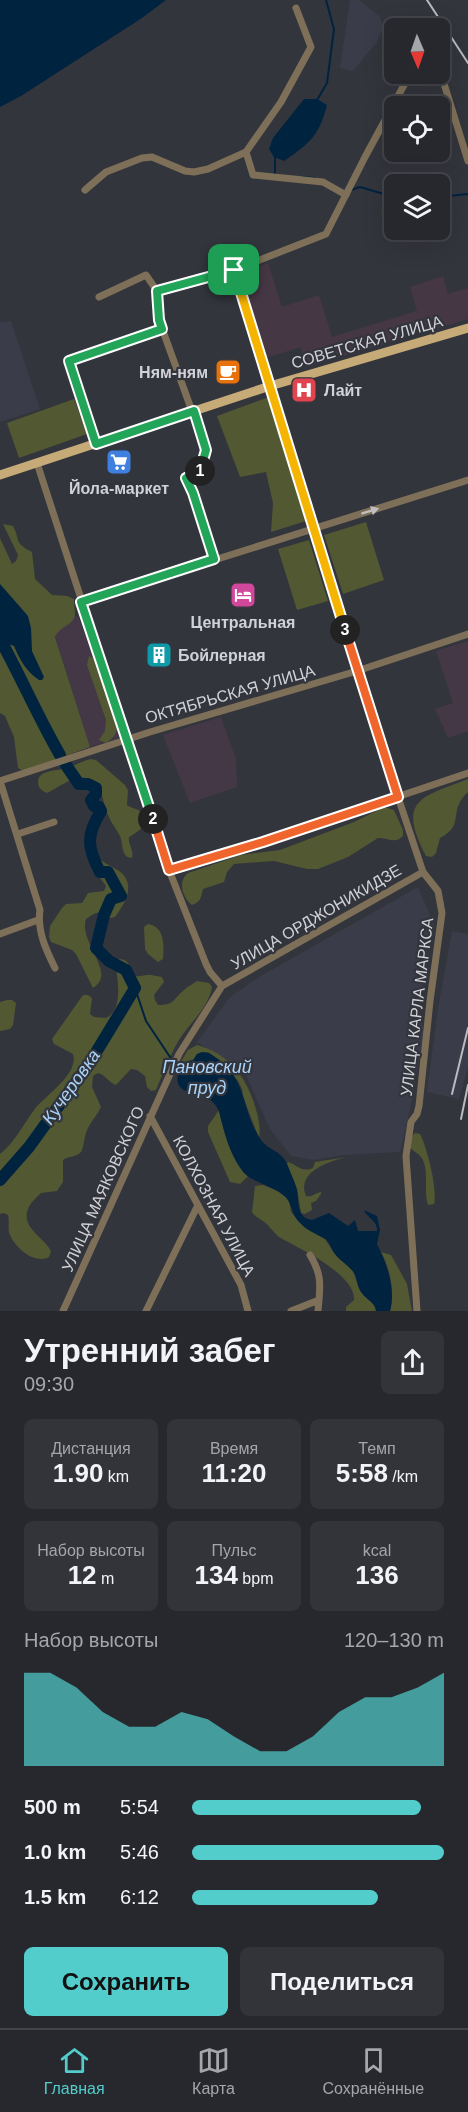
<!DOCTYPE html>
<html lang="ru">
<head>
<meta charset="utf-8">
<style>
	:root { --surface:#26282d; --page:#323439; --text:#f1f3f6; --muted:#a4a6aa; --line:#424449; --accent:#52cdcc }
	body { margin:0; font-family:Helvetica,sans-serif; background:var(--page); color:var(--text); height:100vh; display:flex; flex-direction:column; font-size:22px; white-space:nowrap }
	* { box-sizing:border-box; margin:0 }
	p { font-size:20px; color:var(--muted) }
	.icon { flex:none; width:33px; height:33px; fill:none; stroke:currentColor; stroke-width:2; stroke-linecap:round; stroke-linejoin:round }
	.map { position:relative; height:1311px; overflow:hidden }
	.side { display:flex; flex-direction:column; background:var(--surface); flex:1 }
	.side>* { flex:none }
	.needle { width:39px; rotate:178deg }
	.tools { position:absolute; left:384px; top:18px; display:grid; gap:12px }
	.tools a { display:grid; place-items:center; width:66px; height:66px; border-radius:9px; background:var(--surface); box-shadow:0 6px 24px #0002,0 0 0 2px var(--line); font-size:30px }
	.pin { position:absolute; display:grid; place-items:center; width:51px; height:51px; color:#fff; margin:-26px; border-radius:12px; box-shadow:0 3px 9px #0006 }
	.km { position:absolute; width:30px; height:30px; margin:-15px; border-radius:50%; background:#222; color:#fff; font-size:16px; line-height:30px; text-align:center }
	.round { display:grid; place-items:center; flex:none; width:63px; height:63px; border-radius:9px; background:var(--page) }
	.headline { display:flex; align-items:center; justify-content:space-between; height:102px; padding:0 24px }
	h1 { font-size:33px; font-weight:700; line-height:45px }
	.figures { display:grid; grid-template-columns:repeat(3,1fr); gap:9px; height:102px; padding:6px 24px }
	.figures div { display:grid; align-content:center; border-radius:9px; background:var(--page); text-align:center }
	.figures b { font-size:26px; font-weight:700 }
	.figures small { font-size:16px; font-weight:400 }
	.figures p { font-size:16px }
	.chart { height:168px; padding:12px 24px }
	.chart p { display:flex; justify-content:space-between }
	.chart svg { width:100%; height:108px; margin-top:6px; fill:var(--accent); opacity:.7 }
	.button { display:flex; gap:12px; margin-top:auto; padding:12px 24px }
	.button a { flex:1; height:69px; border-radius:9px; background:var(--accent); color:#111; font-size:24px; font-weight:700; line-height:69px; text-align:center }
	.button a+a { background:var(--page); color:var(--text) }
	ul { padding:0 24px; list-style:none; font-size:20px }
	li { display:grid; grid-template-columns:96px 72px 1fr; align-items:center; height:45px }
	li i { height:15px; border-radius:8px; background:var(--accent) }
	.tab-bar { display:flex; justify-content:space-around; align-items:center; height:84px; border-top:2px solid var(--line); background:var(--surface); font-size:16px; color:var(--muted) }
	.tab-bar a { display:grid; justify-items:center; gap:3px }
	.tab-bar .active { color:var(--accent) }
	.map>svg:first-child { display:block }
</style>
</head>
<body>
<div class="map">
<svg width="468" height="1311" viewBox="0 0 468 1311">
	<rect width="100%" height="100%" fill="#33353c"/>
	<path fill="#463745" d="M268,263L282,307L319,295L332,337L417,311L410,287L443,276L448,294L468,288V319L306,367L301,347L266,358L239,273Z"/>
	<path fill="#3a3c4a" d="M350,0H359L380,17L383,29L376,43L353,71L340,68Z
		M11,321L40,409L0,422V322Z
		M418,887L435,927L432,940L428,944L419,1008L424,1033L410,1109L400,1152L343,1155L314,1160L291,1156L270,1129L245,1073L197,1042L230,997L259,977Z
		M452,931L468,934V1067L459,1099L427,1092L438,1008Z"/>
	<path fill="#443847" d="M78,616L121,737L90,747L53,629V622Z
		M468,641V731L448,738L435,709L453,703L436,651Z
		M221,717L236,759L237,787L190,803L163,735Z"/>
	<path fill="#515832" d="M269,397L306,521L271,532L273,503L266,472L240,477L217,416Z
		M74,399L87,434L19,458L7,423Z
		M366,522L384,580L343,594L324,535Z
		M3,524L13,526C21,541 13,542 32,552L35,579L52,595L67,596L74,599C74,604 75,610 75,615C74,625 60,626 55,637L90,747L23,771L18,768L14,737L5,716L0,713V538L12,564L16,561L18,555Z
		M309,540L328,601L297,610L278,549Z
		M89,656L93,658L117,726C117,735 113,738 106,743L99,740L105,731L106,720L87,665Z
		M91,759L96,760L125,785L128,790L127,805C131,808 138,809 141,812C152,823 137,833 129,837C128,845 134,850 132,858L127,857C121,851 123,843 120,836C116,828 111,823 108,815C102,803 103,780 86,778C72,776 58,788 47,793C42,791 38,788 38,782C38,769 59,771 67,768C76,765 82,761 91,759Z
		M468,779V792C447,811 466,825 440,838L436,853L432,857L426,856C396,799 422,797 468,779Z
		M384,807L394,810L403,830V836C394,845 388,837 378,838L348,857L318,869H307L274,861L234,864L227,872L224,882L203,889C201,897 201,902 192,905C183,898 177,881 188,873L241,855L280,850L354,822Z
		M98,858C105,864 112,866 119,871C137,884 125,904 115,917L110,918C102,908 95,913 86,919C78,942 118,973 93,988L76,954L72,950L51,942L49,937L50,926L62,908L66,904L82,903L88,893L104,891L106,886L93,868L94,861Z
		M148,924C165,927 164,945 163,959L158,962L148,954L145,949L144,927Z
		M119,959C135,960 125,973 136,976C140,977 147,974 151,975C152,975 161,977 162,977L164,982L154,995L155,1000L158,1005C175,1005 173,999 184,990C188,986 193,984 197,981L209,983L212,987C208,1007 195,1018 183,1034C171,1051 164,1071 156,1090L151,1091L147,1087L145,1076L137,1070L131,1069L116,1085C108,1082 106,1075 98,1073L93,1076L92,1087L101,1107C97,1116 89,1123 86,1133C84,1139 84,1147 81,1152C77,1157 68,1156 63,1160V1182L57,1191L41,1193C37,1197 30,1203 28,1209C21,1228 44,1237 51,1251L49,1257C34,1265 15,1247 10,1235C7,1229 10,1222 8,1215L3,1213L0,1214V1154C15,1142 23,1125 34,1110C45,1095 79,1075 73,1054L54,1044L52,1039L83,995H88L92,998L90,1014L94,1017L106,1018C124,1009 117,980 116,964Z
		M7,1000H12L16,1003L13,1025L10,1029L0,1031V1002Z
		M197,1045C228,1053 246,1076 255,1106C258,1116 261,1127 259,1138L243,1097L242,1089L238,1081L227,1067L208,1052L193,1060L180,1063L188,1050Z
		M219,1110C224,1133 231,1160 248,1176L240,1184L230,1182L208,1132V1126Z
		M415,1133L420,1134C427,1147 438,1191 434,1204L428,1205C423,1191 430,1169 421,1157C418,1153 413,1151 410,1148L411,1137Z
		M347,1157C329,1161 296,1172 306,1196C311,1198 315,1193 321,1192V1194L316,1201L311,1203L312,1210L305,1214L301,1213L297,1189L287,1164L288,1162C298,1165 301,1173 313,1168L315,1162Z
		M263,1185L280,1192L289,1199L291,1212L305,1228L325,1239L334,1253L353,1271L360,1291L375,1306L376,1311H346V1307L354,1300C356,1274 298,1248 279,1237C273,1232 269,1225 263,1221C258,1217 255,1217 252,1212L255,1186Z
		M381,1252L391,1255L407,1284L412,1311H390C395,1292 390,1268 381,1252Z"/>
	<path fill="#002340" d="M0,0H166L142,18L21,96L0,107Z
		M304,99H317L327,105C319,136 310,143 284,161L274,157L269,149L273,138Z
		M0,584L28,616L31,628L32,651L44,677L42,680H39C27,672 19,659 14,646L0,641Z
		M202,1052C209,1052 212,1055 218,1059C249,1083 241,1111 261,1140C268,1150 282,1151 287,1164C290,1172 295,1182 297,1190C298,1197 298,1207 301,1213C304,1218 307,1219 312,1220L329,1213L348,1226L355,1220L358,1231H377C378,1221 367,1218 364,1210L377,1216L380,1230L377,1244C387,1264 396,1289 390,1311H376C375,1301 364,1299 360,1290C357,1285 357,1278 354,1273C350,1266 340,1261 335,1254C331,1249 330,1242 325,1239C315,1233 306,1230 298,1221C291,1213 292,1201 283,1195C273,1186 254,1183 244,1173C233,1160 226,1139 222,1123C220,1117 220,1111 216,1106C200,1083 168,1105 180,1063L193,1060L197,1054Z"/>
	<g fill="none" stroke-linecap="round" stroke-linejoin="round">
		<path stroke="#002340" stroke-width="2" d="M317,100L327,83L334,29L326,0
			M275,157V175
			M303,177L315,178
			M351,190L360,187L394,197
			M440,197L468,194
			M135,988L146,1021L172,1060"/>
		<path stroke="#002340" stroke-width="12" d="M0,639C21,677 38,717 60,755
			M0,1180L29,1147L89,1064L135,988L126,970L109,961L96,948L104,915L111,899L121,896L108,872H100C87,847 86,835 101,811L99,807L94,806L91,800L96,794V788L88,784H79L66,765"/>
		<path stroke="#7e7058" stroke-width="7" d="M440,73L441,74L468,161
			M246,152L253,175L323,182L346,195
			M85,190L106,172L142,158L152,157L185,171L194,172L208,169L246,152L281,102L311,47L296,8
			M234,270L398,797L423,872L438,891L442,913L430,1001L419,1106L417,1114L411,1122L406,1156L417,1311
			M157,291L234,270L326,234L365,157L410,74
			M157,291L159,320L206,450L200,473L186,478L193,493L214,559
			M99,297L146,275L157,291
			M96,444L69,361L162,329
			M37,463L169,870L206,964L210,972L222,986
			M81,602L468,480
			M0,781L150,732L357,671L468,634
			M0,781L40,910C37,931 46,950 55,968
			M18,834L54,822
			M169,870L263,842L468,773
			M0,934L38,920
			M150,1116L241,1285L248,1311
			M310,1255C323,1276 320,1287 318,1311
			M63,1311L179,1054L222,986L423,872
			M146,1311L198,1205
			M291,1311L319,1300"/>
		<path stroke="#c6aa78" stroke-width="9" d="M0,475L270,386L468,328"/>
		<path stroke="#b9bbc0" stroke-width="2" d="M427,0L468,63
			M452,1094L468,1028
			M461,1119L468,1085"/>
	</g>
	<defs><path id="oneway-solid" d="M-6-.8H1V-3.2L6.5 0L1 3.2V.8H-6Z" transform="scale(1.5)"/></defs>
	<use fill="#c0bebe" href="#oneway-solid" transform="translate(370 511) rotate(-17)"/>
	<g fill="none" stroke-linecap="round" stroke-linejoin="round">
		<g stroke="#fff" stroke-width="12">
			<path id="split-1" d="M200,471L206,450L194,411L96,444L69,361L162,329L159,320L157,291L234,270"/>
		</g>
		<g stroke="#fff" stroke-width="12">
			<path id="split-2" d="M153,819L81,602L214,559L193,493L186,478L200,473V471"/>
		</g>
		<g stroke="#fff" stroke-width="12">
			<path id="split-3" d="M153,819L169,870L263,842L398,797L345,630"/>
		</g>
		<g stroke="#fff" stroke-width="12">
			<path id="split-4" d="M234,270L345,630"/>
		</g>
		<use href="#split-1" stroke="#22a559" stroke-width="8"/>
		<use href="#split-2" stroke="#22a559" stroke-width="8"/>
		<use href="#split-3" stroke="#f0652b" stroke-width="8"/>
		<use href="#split-4" stroke="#f5b400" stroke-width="8"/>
	</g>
	<defs>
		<g id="cafe-square" transform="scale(1.35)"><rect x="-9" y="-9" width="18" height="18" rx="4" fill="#e8710a" stroke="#33353c"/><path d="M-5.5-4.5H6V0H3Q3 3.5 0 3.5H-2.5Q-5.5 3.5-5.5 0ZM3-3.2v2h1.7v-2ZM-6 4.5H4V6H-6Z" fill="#fff"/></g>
		<g id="hospital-square" transform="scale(1.35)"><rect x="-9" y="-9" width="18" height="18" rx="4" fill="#e0444e" stroke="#33353c"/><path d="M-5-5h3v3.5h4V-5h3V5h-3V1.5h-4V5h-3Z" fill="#fff"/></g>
		<g id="supermarket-square" transform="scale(1.35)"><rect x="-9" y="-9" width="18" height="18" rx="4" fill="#3f7fe0" stroke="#33353c"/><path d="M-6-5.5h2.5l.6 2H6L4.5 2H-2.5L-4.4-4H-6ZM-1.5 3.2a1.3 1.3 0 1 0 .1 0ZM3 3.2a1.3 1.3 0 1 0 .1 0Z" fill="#fff"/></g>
		<g id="hotel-square" transform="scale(1.35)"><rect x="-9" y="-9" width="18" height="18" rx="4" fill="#d1479c" stroke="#33353c"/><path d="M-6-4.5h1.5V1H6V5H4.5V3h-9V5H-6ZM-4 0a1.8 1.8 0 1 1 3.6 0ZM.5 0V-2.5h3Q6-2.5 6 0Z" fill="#fff"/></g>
		<g id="building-square" transform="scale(1.35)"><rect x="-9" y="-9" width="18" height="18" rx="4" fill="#0f9aa8" stroke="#33353c"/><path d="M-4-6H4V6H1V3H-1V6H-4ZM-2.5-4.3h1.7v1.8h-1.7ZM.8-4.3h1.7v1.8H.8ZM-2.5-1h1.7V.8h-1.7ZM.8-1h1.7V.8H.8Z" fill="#fff"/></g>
	</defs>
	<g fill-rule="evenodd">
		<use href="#cafe-square" x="228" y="372"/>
		<use href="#hospital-square" x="304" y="390"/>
		<use href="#supermarket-square" x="119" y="462"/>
		<use href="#hotel-square" x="243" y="595"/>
		<use href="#building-square" x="159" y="655"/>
	</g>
	<g text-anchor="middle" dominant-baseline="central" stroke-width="4.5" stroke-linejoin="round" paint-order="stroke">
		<g font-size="16" fill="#d1d2d7" stroke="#33353c">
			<text transform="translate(367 342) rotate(-16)">СОВЕТСКАЯ УЛИЦА</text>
			<text transform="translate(230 694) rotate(-16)">ОКТЯБРЬСКАЯ УЛИЦА</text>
			<text transform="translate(316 917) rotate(-30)">УЛИЦА ОРДЖОНИКИДЗЕ</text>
			<text transform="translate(417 1007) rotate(-83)">УЛИЦА КАРЛА МАРКСА</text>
			<text transform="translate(103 1189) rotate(-66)">УЛИЦА МАЯКОВСКОГО</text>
			<text transform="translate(214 1206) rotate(62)">КОЛХОЗНАЯ УЛИЦА</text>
		</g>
		<g font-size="16" font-weight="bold" fill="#d1d2d7" stroke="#33353c" text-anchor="start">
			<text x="208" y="372" text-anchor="end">Ням-ням</text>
			<text x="324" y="390">Лайт</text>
			<text x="119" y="488" text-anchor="middle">Йола-маркет</text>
			<text x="243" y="622" text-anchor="middle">Центральная</text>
			<text x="178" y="655">Бойлерная</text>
		</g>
		<g font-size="18" font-style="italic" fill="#a9d3fa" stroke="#33353c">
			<text x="207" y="1067">Пановский<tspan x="207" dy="21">пруд</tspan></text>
			<text transform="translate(71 1087) rotate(-55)">Кучеровка</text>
		</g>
	</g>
</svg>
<div class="tools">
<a><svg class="needle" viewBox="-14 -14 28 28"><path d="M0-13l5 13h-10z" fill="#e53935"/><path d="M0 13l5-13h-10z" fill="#a4a6aa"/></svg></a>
<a><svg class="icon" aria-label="locate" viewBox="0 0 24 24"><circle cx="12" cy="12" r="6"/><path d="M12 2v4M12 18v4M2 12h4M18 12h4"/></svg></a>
<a><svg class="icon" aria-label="layers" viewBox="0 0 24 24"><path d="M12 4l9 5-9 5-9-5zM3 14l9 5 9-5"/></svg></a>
</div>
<div class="pin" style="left:234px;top:270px;background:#1e9e55"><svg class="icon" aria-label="arrive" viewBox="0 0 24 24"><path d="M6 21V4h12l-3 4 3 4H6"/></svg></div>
<b class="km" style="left:200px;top:471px">1</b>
<b class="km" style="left:153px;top:819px">2</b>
<b class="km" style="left:345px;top:630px">3</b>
</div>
<section class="side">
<div class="headline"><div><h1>Утренний забег</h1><p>09:30</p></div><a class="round"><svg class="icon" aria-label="share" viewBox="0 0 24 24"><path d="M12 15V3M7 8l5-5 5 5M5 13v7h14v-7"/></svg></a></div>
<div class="figures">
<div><p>Дистанция</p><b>1.90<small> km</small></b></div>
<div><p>Время</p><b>11:20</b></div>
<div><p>Темп</p><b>5:58<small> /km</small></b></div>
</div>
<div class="figures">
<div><p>Набор высоты</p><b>12<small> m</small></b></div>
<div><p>Пульс</p><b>134<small> bpm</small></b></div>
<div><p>kcal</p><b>136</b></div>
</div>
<div class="chart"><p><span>Набор высоты</span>120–130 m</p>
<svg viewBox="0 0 160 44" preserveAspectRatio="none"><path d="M0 44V6L10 6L20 12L30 22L40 28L50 28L60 22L70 25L80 32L90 38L100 38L110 32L120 22L130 16L140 16L150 12L160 6V44z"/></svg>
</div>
<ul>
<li><b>500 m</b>5:54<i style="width:91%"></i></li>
<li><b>1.0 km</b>5:46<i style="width:100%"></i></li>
<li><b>1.5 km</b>6:12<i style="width:74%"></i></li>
</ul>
<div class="button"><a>Сохранить</a><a>Поделиться</a></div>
</section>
<nav class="tab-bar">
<a class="active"><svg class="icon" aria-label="home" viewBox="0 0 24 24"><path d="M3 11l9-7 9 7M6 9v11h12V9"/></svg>Главная</a>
<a><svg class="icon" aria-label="map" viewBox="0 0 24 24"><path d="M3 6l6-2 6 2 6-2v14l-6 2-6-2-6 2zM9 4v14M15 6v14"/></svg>Карта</a>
<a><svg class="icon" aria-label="saved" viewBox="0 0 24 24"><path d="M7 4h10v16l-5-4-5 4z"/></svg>Сохранённые</a>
</nav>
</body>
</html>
